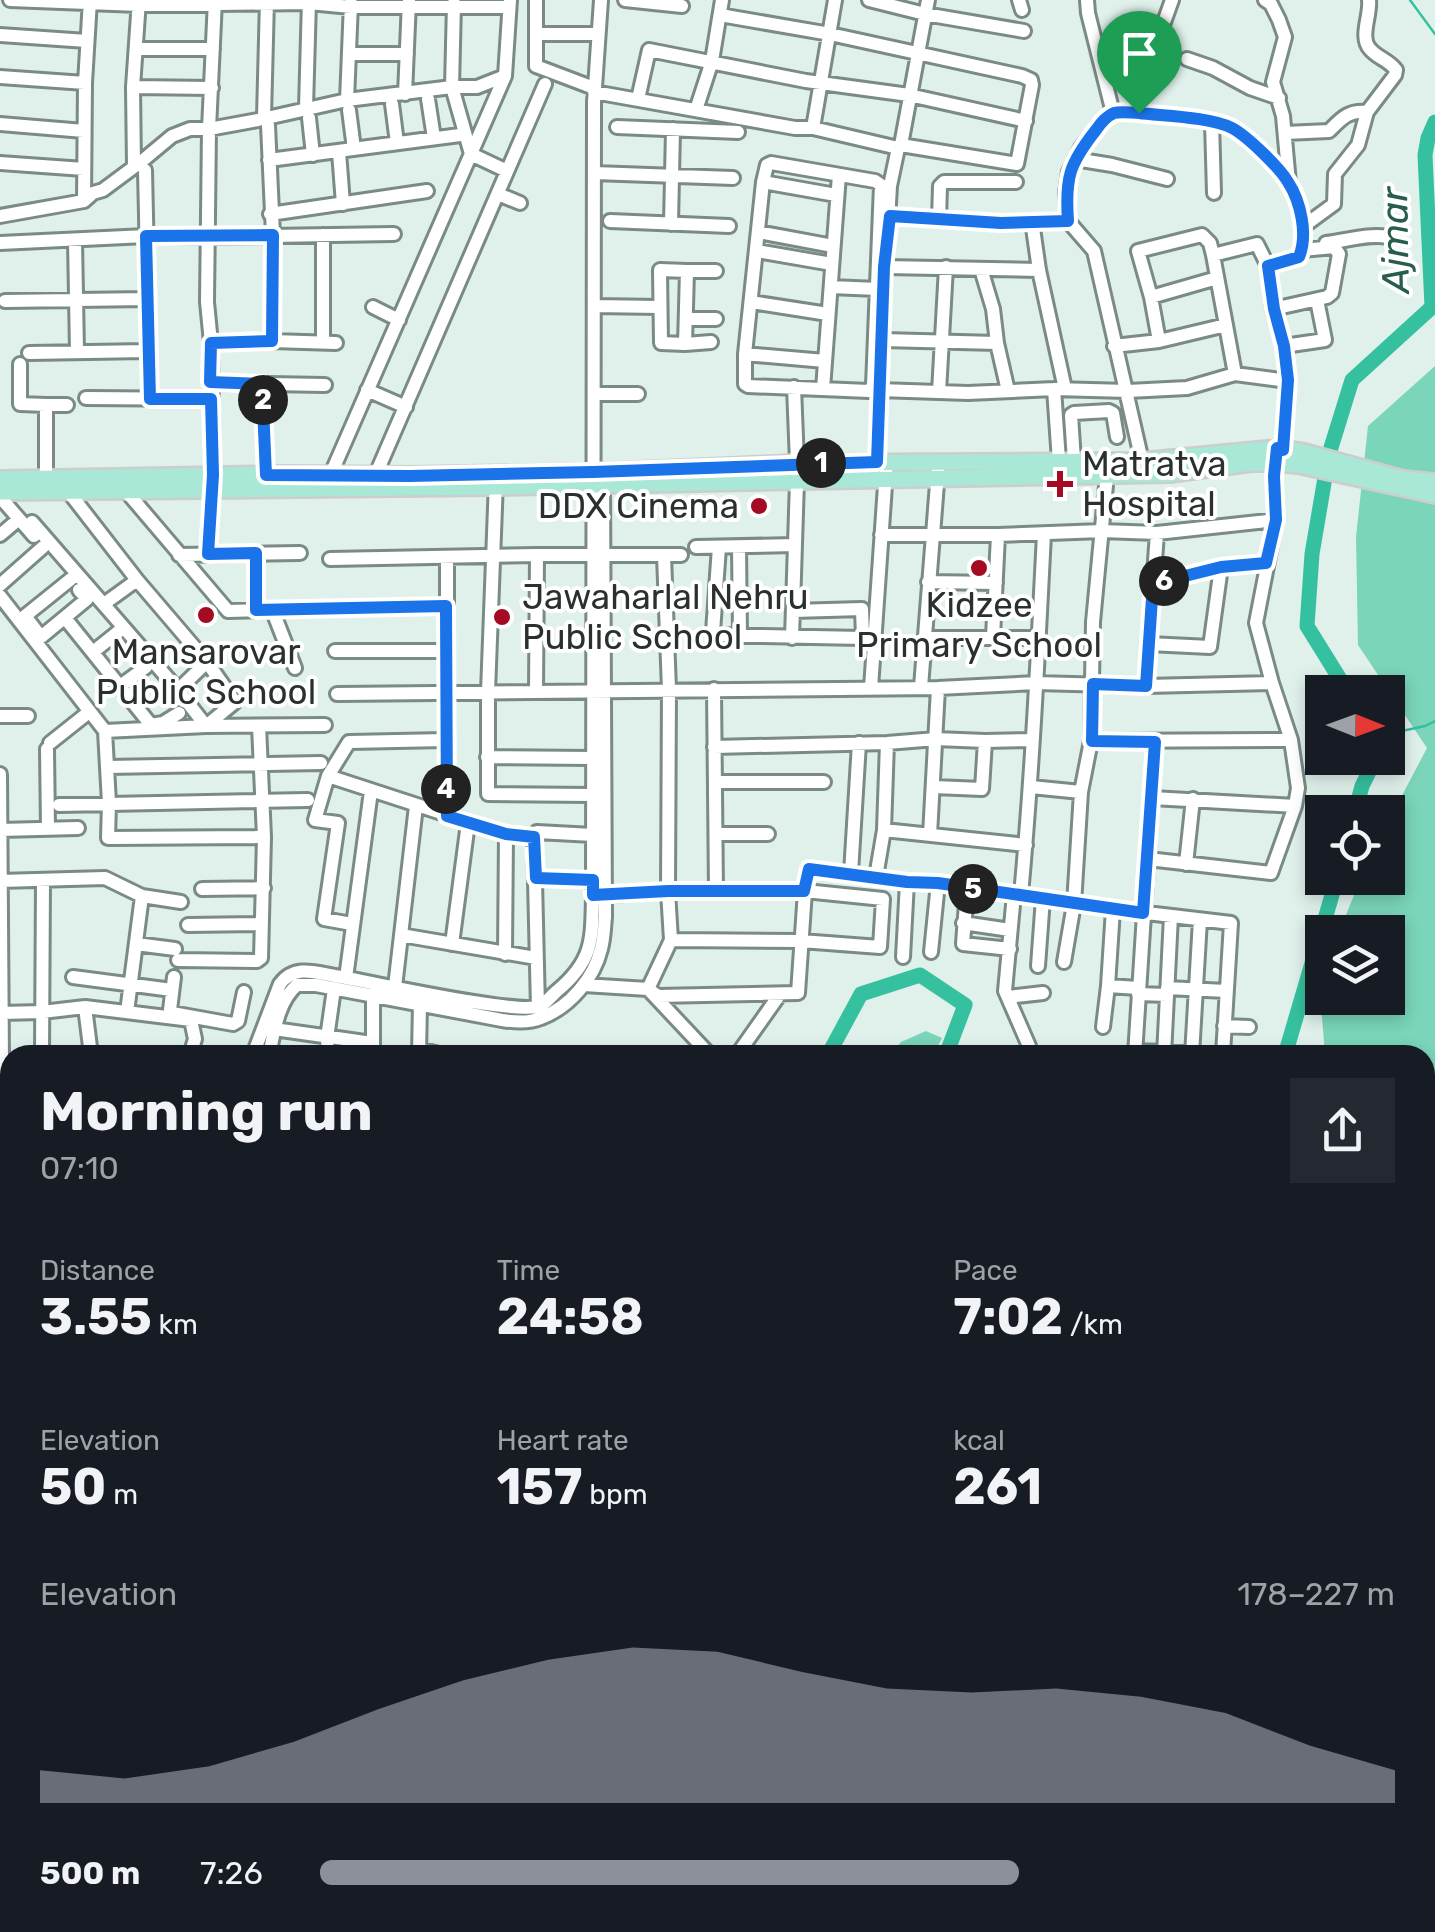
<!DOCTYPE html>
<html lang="en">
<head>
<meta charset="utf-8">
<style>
	:root { --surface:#171b24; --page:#242831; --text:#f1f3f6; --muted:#9ea1a6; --accent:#8c9099 }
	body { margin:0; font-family:Rubik,sans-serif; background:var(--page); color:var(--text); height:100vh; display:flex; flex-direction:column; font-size:38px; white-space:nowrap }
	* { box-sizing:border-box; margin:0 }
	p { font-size:32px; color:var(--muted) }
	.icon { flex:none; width:55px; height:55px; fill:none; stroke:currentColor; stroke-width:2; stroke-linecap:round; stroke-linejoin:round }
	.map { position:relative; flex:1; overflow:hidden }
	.details { position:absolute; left:0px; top:1045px; width:1435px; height:888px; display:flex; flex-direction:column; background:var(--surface); border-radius:30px 30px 0 0; box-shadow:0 5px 15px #0003 }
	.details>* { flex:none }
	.needle { width:65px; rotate:91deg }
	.controls { position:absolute; left:1305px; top:675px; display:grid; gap:20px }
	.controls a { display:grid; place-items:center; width:100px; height:100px; border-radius:0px; background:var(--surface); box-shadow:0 5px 15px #0003; font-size:50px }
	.pin { position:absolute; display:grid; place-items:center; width:85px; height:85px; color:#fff; margin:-102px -42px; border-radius:50% 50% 50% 0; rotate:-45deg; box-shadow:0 0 10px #0007 }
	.pin .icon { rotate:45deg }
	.km { position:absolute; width:50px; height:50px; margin:-25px; border-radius:50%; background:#222; color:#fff; font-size:28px; line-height:50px; text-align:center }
	.round { display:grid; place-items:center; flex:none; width:105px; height:105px; border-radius:0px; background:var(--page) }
	.headline { display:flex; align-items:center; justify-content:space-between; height:170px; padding:0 40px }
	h1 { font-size:55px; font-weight:700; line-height:75px }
	.stats { display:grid; grid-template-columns:repeat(3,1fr); gap:15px; height:170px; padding:10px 40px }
	.stats div { display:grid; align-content:center }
	.stats b { font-size:50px; font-weight:700 }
	.stats small { font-size:28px; font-weight:400 }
	.stats p { font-size:28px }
	.chart { height:280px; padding:20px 40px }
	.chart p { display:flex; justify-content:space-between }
	.chart svg { width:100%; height:180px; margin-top:10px; fill:var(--accent); opacity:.7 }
	ul { padding:0 40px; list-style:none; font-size:32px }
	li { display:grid; grid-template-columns:160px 120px 1fr; align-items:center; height:75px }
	li i { height:25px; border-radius:12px; background:var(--accent) }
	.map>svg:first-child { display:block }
</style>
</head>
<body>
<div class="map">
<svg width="1435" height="1932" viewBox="0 0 1435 1932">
	<rect width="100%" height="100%" fill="#e0f1eb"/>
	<path fill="#7ad5ba" d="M1435,366V1308L1425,1315V1055H1325L1319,979L1322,971V998H1388V932H1339L1361,878H1388V822L1427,748L1358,645L1356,537L1368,426Z
		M926,1031L942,1038L933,1055H890L901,1042Z"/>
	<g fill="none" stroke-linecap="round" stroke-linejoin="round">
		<path stroke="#35c19f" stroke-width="2.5" d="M1410,0L1435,34
			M1388,734L1425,726L1435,721"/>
		<path stroke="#35c19f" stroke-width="15" d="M1348,692L1307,626L1312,554L1329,454L1352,380L1432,307L1425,155L1428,138L1435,122
			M1355,812L1362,786L1376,758
			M828,1055L861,994L920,975L965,1005L946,1055
			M1285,1055L1337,878
			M44,1932L65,1922"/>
		<g stroke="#7a8a84" stroke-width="18">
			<path id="minor" d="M10,0L139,5L309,3L351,7H509
				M536,0V66L594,88
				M625,0L682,6
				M869,0L925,14L1024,31
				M1019,0L1022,10
				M1087,0L1088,13L1113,113L1102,122L1081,148L1069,172L1066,193L1068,221L1094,251L1142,461
				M1265,0L1271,4L1279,20L1285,37L1273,82L1283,116L1289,183
				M454,3L452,87L471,154L507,171
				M720,15L830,34L1022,76L1031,80L1032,85L1017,164L901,145
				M536,34H598
				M0,35L87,41
				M137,49H213
				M349,54H407
				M1187,59L1213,68L1250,88L1279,98
				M0,77L85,83
				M133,87L212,88
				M594,92L795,128H813L898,148
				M405,94L409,1
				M428,99L434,138
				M638,99L649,50L806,81L909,95L1026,121
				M347,100L351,3
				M392,104L397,143
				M306,108L309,0
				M349,110L354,149
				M696,110L712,61L722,0
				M1113,113H1139L1142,76L1149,64L1172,0
				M1139,113C1165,116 1208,116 1232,128C1247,136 1279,167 1288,182C1301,202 1307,235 1299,257L1268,266
				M264,117L267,0
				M309,118L313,155
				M1212,122L1214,193
				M0,124L84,131
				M268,125L273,235L272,341
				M617,127L738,132
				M813,128L835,0
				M1285,133L1329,131C1341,119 1348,110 1367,112
				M339,152L343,204
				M1075,159L1112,165L1167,179
				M269,160L460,135
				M0,163L84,169
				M771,163L875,181L881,185L873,386L869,391L748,386L745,384V354L763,182L767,165Z
				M134,167L133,87L139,0
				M145,170L150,399
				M594,173L733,178
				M763,182L836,195
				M498,194L520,203
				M84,201L85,83L90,0
				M270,214L427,191
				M0,216L84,201L93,193L103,190L142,161L172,136L190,129H209L258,120L347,100L452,87H477L505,76
				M889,216L1001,223L1068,221
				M939,220L940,186L944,182H1016
				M610,221L729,226
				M1032,221L1039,270L1065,389
				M671,224L673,129
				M1304,226L1334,204L1335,174L1358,145L1367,112L1395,75L1396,70C1389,60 1377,58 1370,49C1359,37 1371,15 1369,0
				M758,232L833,246
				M323,235V342
				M887,238L890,186L898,148L901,145L928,0
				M75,240L77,352
				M0,243L146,236L209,237L394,234
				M1326,243C1345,241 1370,233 1387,237
				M757,251L832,264
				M1213,255L1257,244L1268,266L1273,309L1284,346L1288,381L1283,450
				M884,267L1039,270
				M981,269L993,309L997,343L1008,391
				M831,287L877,289
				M1151,297L1217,278
				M5,301L147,299
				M751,302L828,314
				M594,306L659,307
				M373,307L399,320
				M1273,309L1327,297L1332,293L1339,254L1334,247L1302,250
				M686,319H716
				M883,340L997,343
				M1159,341L1151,297L1138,251L1202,235L1210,243L1213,255L1235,374
				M711,342L685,344L687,271H716
				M211,343L272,341L336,343
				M685,344L661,343L660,270L687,271
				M1114,346L1159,341L1226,325
				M1284,346L1325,340L1317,300
				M29,353L147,351
				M745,354L825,361
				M20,364V404L46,405V478
				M210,383L325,385
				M262,384L266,475
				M794,387L797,463
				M823,389L839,175
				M1054,389L1059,461
				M367,390L406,407
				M879,390L968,393L1054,389L1128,391L1187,388L1235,374L1288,381
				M939,392L946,267
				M595,394H638
				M86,398L211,399
				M46,405H67
				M1074,461L1071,415L1074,413L1109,411L1113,413L1117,437
				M877,462L880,378
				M331,474L505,76L510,0
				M376,474L545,84
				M496,481L488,692V794L593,795
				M126,491L228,611L446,606
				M0,497L34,536
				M32,522L178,690L206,726L235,702L207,662L137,580L68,491
				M0,535L19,519
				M881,535H998L1102,531L1157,533L1276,520
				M696,547L795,545
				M719,547L713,632L715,635L863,638L862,609L793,611
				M739,547L740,636
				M208,554L213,475L211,343L207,302L209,129L215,0
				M179,555L300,553
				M664,555L669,690L668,891L671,940L648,989L658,996L798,993L805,891L809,869L907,882L938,883L1113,909L1231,923L1223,1054L1235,1055
				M447,558V816
				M330,559L537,555H681
				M71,579L25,616L41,637L87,599L79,590
				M928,582L996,583
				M1153,584L1221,567L1266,563
				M0,585L43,547
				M0,596L105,731L109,803L108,838L264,837
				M108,601L137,580
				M272,609L295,668
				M255,610V553
				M65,618L151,725L163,723L179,713
				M993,637L998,535
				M792,638L797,481
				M925,638H1039
				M1149,644L1210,647L1221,567
				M335,651H445
				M93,652L118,632
				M120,686L146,667
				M1146,686L1157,533
				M921,687L938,471
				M871,688L886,471
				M714,689L716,891
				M178,690L207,662
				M536,692L537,555
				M337,694L938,688L1036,683L1146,686L1272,683
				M0,716H28
				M105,731L206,726L325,725
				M1091,741L1291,740
				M50,743L89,712
				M714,747L887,743L936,739L985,741L1031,740
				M47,749L48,828
				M487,757L592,758
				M107,767L321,763
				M0,774L3,1207L5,1218L10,1216
				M328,776L506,834L534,837L537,832L593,835
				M715,782H824
				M934,787L982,789L985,741
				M1031,787L1081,792
				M1152,798L1295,806
				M59,805L308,800
				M0,830L78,828
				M884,830L1026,845
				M717,834H768
				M930,835L938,688
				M534,837L538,1009
				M1148,859L1271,873L1295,806L1298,788L1291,740L1272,683L1256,623L1276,520L1274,477L1276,456
				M1186,864L1193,799
				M851,873L859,743
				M876,877L884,830L887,743
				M536,878L593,880
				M0,881L105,878L142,896L181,902
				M202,889L264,888
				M967,889L963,944L1010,949
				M1014,894L1005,991L1029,1046
				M1021,895C1032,775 1038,654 1044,534
				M598,896L668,891H805L883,899L880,947L801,941L671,940
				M1113,909L1108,986L1138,988
				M963,923L1010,930
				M352,924L324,919L338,823L315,820L328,776L349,742L445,740
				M188,925L261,924
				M401,935L536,958
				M136,944L175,949
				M452,944L468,823
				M931,952L938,883
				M505,954L506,834
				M903,957L907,882
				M178,960L257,961L261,958L264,837L259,726
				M1064,962L1074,904L1081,792L1091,741L1093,622L1107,475
				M1038,966L1043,898
				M73,977L172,990
				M174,977L170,1010L172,1013L233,1024L238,1021L244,992
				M346,978L371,791
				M584,985L648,989L710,1055
				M395,987L416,806
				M1167,988L1226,991
				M1138,994L1167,995
				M1008,997L1043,993
				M85,1007L91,1055
				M127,1012L142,896
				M0,1013L42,1012L85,1007L191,1020L195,1039L190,1055
				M1224,1026L1249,1027
				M1103,1027L1108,986
				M274,1029L372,1043
				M419,1049L443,1055
				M1135,1051L1192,1053
				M42,1055L43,881
				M253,1055L280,984C294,965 314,972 335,976C368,981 519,1016 540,1006C546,1003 552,995 557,991C594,960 592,939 593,895L594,102L601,0
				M269,1055C274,1032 278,1001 297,985H316L502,1020C515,1022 529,1023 541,1018C570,1007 594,978 601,949C604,938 604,927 605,917L603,478
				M328,1055L327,1038L334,989
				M373,1055V995
				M419,1055L420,1004
				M737,1055L780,994
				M1135,1055L1155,742
				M1164,1055L1171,916
				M1192,1055L1200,920
				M1425,1340L1435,1332
				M1425,1354L1435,1348
				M4,1355L10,1354
				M1425,1416H1435
				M0,1419L10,1416
				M0,1437L10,1434
				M1425,1545L1435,1519
				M10,1546L1,1550L4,1597L10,1599
				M1425,1562L1435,1570
				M1425,1618L1435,1608
				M1425,1672L1435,1661
				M1427,1715L1435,1841
				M0,1762L8,1772
				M203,1922L219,1932
				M838,1922L848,1932
				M897,1922L908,1932
				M1318,1922L1328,1925L1341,1922
				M314,1932L329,1922
				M336,1932L351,1922
				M764,1932L773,1922
				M778,1932L786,1922
				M962,1932L978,1922
				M1027,1932H1034
				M1178,1932L1192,1922
				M1204,1932L1218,1922
				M1292,1932L1306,1922
				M1399,1932L1434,1920"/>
		</g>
		<g stroke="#cccdcd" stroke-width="20">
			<path id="major" d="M0,479L288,474L411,475L593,472L797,463L1142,461L1277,448L1304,452L1403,479L1435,482
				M0,492L496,487L1170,474L1251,463H1276L1298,465L1435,495"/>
		</g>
		<use href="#minor" stroke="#fff" stroke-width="12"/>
		<use href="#major" stroke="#a9e8d6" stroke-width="15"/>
	</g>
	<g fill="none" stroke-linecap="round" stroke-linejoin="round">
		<g stroke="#fff" stroke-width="20">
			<path id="route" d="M1139,113C1164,116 1211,117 1232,128C1247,136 1279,167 1288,182C1301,202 1308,235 1299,257L1268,266L1274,309L1284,346L1288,380L1283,450L1277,448L1274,476L1276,520L1266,563L1221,567L1153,584L1146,686L1093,684L1092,741L1155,742L1143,913L938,883L907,882L809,869L804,891H668L593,895V880L536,878L534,837L506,834L447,816L446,606L256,610V553L208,554L213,475L211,399H150L146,236L273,235L272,341L211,343L210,382L262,384L266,475L410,476L593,472L877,462L884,267L890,216L1001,223L1068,221C1065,178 1069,164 1096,130C1100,124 1107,116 1114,113C1121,111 1132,113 1139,113Z"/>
		</g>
		<use href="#route" stroke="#1a73e8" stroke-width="12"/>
	</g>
	<g fill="#a50a23" stroke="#fff" stroke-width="4">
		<path d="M1055 469h10v10h10v10h-10v10h-10v-10h-10v-10h10z"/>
		<circle cx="759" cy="506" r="10"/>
		<circle cx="979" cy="568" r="10"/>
		<circle cx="206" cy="615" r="10"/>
		<circle cx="502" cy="617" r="10"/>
	</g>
	<g text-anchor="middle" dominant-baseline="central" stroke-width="8" stroke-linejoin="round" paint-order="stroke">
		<g font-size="35" fill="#29302d" stroke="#fff" text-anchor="start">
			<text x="1082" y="464">Matratva<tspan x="1082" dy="40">Hospital</tspan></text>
			<text x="739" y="506" text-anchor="end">DDX Cinema</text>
			<text x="522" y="597">Jawaharlal Nehru<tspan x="522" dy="40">Public School</tspan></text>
			<text x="979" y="605" text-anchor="middle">Kidzee<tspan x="979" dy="40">Primary School</tspan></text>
			<text x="206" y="652" text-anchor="middle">Mansarovar<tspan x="206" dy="40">Public School</tspan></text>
		</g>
		<g font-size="38" font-style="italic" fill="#275d4e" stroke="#fff">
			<text transform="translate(1395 240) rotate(-91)">Ajmar</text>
		</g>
	</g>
</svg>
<div class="controls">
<a><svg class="needle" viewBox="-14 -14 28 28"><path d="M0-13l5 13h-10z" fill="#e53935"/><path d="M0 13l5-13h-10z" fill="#9ea1a6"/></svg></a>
<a><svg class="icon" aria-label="locate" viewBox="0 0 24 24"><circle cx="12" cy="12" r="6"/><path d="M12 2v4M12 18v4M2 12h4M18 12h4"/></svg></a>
<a><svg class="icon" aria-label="layers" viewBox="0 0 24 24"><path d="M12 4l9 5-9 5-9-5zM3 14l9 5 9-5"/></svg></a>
</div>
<div class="pin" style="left:1139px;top:113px;background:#1e9e55"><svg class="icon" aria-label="arrive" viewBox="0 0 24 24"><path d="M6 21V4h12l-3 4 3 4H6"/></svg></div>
<b class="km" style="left:821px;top:463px">1</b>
<b class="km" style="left:263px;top:400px">2</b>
<b class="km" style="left:446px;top:789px">4</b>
<b class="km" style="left:973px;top:889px">5</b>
<b class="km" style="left:1164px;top:581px">6</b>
<section class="details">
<div class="headline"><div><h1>Morning run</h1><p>07:10</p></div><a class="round"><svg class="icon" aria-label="share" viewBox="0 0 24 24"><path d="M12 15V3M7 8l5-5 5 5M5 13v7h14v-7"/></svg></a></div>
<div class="stats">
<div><p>Distance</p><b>3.55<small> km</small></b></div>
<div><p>Time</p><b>24:58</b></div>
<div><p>Pace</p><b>7:02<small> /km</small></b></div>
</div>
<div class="stats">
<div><p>Elevation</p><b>50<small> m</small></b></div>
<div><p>Heart rate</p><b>157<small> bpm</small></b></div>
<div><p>kcal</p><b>261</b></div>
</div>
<div class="chart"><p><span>Elevation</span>178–227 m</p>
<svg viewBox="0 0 160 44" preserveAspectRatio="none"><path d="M0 44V36L10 38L20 35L30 29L40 21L50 14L60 9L70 6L80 7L90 12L100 16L110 17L120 16L130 18L140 22L150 30L160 36V44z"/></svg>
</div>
<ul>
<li><b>500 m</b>7:26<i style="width:65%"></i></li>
</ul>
</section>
</div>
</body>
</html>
